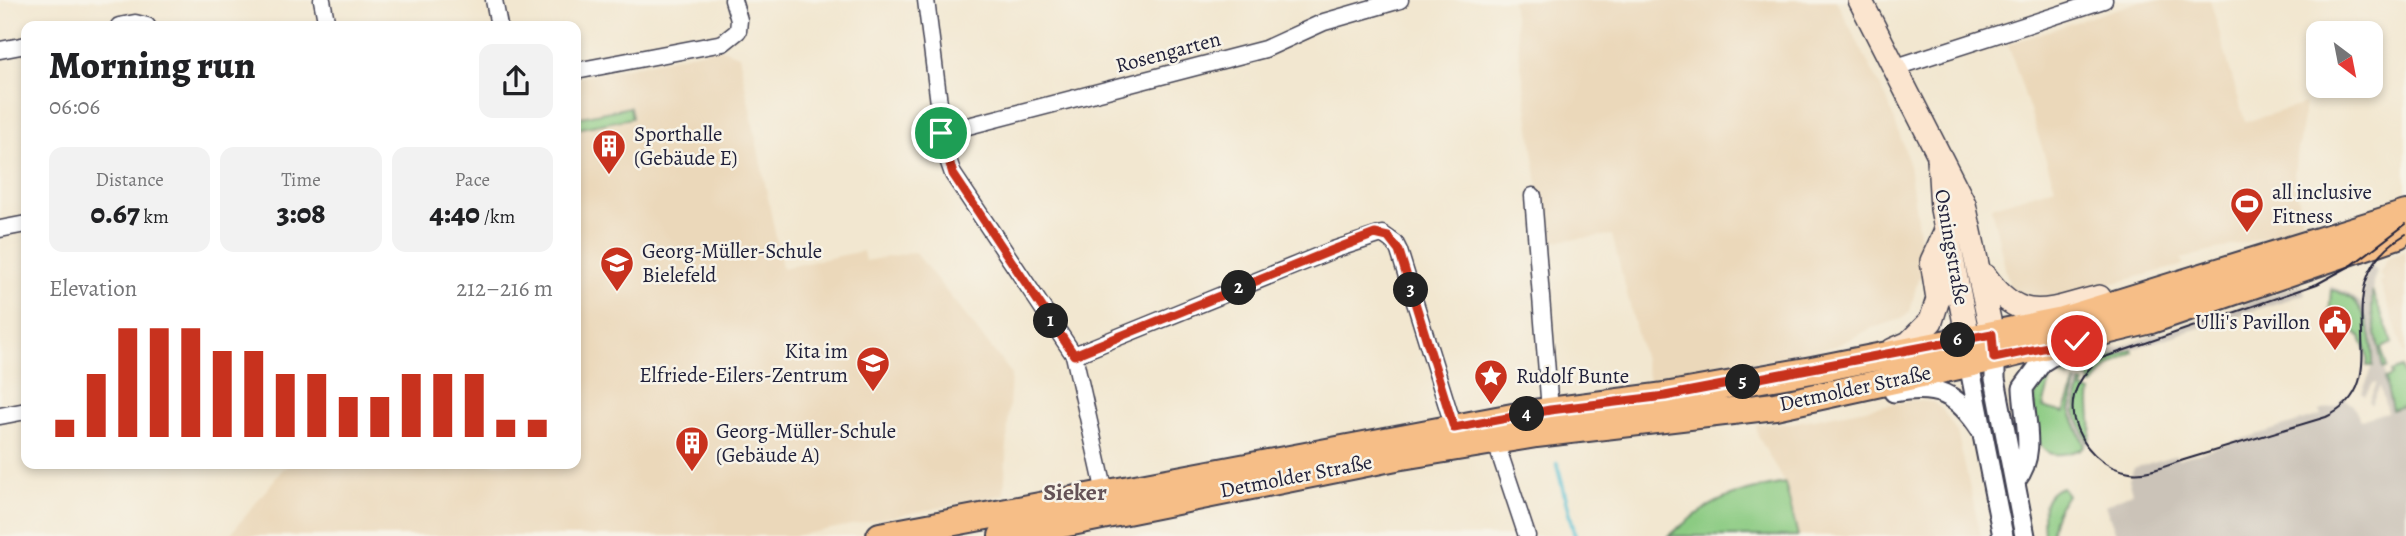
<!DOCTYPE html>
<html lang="en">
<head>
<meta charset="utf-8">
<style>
	:root { --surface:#fff; --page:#f2f2f2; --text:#202124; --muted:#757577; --accent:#c8321e }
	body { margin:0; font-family:Alegreya,serif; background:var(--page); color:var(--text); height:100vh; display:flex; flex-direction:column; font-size:26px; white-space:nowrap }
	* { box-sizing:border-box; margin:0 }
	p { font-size:23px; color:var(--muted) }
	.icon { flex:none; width:38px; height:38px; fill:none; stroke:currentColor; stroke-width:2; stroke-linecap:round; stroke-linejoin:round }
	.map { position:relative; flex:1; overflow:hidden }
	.panel { position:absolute; left:21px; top:21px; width:560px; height:448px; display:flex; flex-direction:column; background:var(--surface); border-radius:14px; box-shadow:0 4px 10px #0003 }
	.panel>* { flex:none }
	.needle { width:46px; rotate:148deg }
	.controls { position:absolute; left:2306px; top:21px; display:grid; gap:14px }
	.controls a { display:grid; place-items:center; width:77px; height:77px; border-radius:14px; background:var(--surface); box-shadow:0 4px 10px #0003; font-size:35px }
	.pin { position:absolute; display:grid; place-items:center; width:60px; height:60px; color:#fff; margin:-30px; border:4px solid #fff; border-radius:50%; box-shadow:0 2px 7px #0007 }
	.km { position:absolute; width:35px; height:35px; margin:-18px; border-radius:50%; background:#222; color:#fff; font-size:19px; line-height:35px; text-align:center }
	.round { display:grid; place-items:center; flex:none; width:74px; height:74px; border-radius:14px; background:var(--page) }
	.summary { display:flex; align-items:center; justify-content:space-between; height:119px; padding:0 28px }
	h1 { font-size:38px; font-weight:800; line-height:52px }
	.stats { display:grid; grid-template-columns:repeat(3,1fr); gap:10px; height:119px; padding:7px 28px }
	.stats div { display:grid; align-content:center; border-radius:14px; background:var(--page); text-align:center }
	.stats b { font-size:30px; font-weight:800 }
	.stats small { font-size:19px; font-weight:400 }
	.stats p { font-size:19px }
	.chart { height:196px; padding:14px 28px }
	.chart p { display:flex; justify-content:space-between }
	.chart svg { width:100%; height:126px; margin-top:7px; stroke:var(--accent); stroke-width:6 }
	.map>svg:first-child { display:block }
</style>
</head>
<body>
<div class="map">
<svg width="2406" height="536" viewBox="0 0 2406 536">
	<rect width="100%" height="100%" fill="#f7f3e8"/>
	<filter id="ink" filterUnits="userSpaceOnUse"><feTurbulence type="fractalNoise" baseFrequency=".0143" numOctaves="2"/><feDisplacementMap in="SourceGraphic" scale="14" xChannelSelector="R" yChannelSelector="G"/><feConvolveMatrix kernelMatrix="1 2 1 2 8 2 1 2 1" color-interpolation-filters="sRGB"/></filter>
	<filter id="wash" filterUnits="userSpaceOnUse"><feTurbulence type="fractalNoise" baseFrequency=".00686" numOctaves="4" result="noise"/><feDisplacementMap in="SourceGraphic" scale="28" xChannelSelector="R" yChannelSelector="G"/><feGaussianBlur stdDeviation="1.57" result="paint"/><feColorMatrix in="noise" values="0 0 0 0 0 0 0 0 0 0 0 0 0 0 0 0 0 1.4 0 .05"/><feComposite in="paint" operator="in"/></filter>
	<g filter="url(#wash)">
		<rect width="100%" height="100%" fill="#f2e7d0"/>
		<path fill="#ebd8ba" d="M1512,0H1836L1887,99L1908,159L1925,274L1918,279L1910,312L1902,319L1872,328L1836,346L1650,384L1612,235L1546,242Z
			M2143,0H2210L2245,122L2305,104L2294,174L2304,227L2181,259L2184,265L2087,290L2028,300L2010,289L1991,207L2055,187L2008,44Z
			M719,48L739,55L782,268L863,251L865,261L915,252L1011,373L1004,495L795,536H229L283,469L294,464H576V78Z
			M2406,251V357L2380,283L2385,280L2379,275L2388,257Z
			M1913,400L1933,402L1942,409L1957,432L1981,536H1798L1788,490L1758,436L1756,424L1792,423Z"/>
		<path fill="#cbc3b8" d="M2371,264L2377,272L2373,282L2372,314L2392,410L2406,405V536H2117L2105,505L2133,492L2129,479L2134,468L2176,455L2178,459L2321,415L2320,411L2340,405L2339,401L2344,399L2353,405L2360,420L2387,412L2380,386L2371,405L2369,401L2377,383L2372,384L2365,396L2362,393L2373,366L2366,318L2353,301L2331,290L2329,286L2345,291L2363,304L2364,282Z
			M2302,284L2305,294L2114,355L2093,367L2084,377L2079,376L2105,352Z
			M2076,381L2081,382L2075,405L2077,420L2088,442L2085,446L2070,411Z"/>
		<path fill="#8bcb82" stroke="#56765e" stroke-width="2" d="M630,107L632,118L576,129V118Z
			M2331,290C2367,296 2373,336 2373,366H2367C2370,339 2352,326 2329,317Z
			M2372,291L2393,343L2381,348L2387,367L2383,369L2372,314Z
			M2132,349L2133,352L2108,367L2093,385L2089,384L2091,380L2084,377L2099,362Z
			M2105,352L2079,376L2070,373L2069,378L2050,373Z
			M2402,368L2406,379V405L2392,410L2385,379L2392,376L2391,372Z
			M2044,379L2050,381L2043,407L2064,413L2076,381L2070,411L2085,446L2082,449C2049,461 2037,454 2035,421C2033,404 2033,392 2044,379Z
			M2081,382L2084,383L2082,389L2091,392C2087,409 2096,427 2088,442L2075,412Z
			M1785,483L1798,536H1669C1712,499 1730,493 1785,483Z
			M2062,487L2067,495C2059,507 2051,520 2052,536H2044C2043,516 2039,494 2062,487Z"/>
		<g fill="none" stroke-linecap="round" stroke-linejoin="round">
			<path stroke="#56bfd2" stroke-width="4.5" d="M1557,464L1575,536"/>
		</g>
	</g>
	<g filter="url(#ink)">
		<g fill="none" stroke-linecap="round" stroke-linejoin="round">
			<g stroke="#414051" stroke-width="19">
				<path id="minor" d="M322,0L327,26
					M494,0L499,26
					M926,0L945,151L953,174L1074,355L1105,493
					M119,26L135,23L147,26
					M0,50L26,45
					M1896,67L2104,0
					M576,71L723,43L738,31L739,20L733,0
					M941,133L1265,49L1324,22L1400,0
					M1533,196L1550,410
					M0,229L26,224
					M1074,355L1333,250L1382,234L1395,243L1399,251L1454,428
					M0,416L26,411
					M1495,440L1527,536"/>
			</g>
			<g stroke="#414051" stroke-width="23">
				<path id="tertiary" d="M1995,358V379L2025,536
					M1969,364L2003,536
					M1894,392C1937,384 1957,393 1981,430
					M2016,480C2037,454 2024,419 2023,388L2042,362L2069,345"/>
			</g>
			<g stroke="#414051" stroke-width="26">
				<path id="secondary" d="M1860,0L1964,204L1992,334
					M1939,159L1942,209L1968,338
					M1985,276C2021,326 2046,311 2099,297
					M1893,350L1909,343L1931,321L1938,299L1932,261L1946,231"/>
			</g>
			<g stroke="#414051" stroke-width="30">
				<path id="primary" d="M880,536L1534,413L1665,396L1812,370L2063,320L2406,214
					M1002,536L1396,457L1536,434L1775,406L1995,358L2151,320L2398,235"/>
			</g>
			<use href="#minor" stroke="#fff" stroke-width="16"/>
			<use href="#tertiary" stroke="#fff" stroke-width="19"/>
			<use href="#secondary" stroke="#fbe5cf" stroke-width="23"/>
			<use href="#primary" stroke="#f6be87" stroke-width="26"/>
			<path stroke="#22223b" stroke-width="2" d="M2406,224L2352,265L2317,284L2099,359C2081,375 2068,395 2074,420C2081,446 2103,469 2130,472C2148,475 2170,464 2187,459C2234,445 2280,431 2326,417C2406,380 2315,287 2406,234"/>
		</g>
	</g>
	<g fill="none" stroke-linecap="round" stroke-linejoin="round" filter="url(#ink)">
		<g stroke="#fff" stroke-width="14">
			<path id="route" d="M941,133L953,174L1074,355L1333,250L1375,234L1388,237L1399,251L1454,428L1550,410L1665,396L1992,334L1994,358L2077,341"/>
		</g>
		<use href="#route" stroke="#c8321e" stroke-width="9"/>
	</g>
	<defs>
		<g id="building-pin" transform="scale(1.75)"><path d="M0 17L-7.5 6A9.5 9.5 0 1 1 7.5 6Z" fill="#c8321e" stroke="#f7f3e8"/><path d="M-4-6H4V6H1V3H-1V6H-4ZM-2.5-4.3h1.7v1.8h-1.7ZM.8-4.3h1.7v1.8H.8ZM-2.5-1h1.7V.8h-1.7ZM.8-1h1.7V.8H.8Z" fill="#fff"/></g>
		<g id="stadium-pin" transform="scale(1.75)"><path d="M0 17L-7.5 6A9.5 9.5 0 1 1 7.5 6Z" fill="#c8321e" stroke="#f7f3e8"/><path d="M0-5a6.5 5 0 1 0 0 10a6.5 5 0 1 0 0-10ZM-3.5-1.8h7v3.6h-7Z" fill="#fff"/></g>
		<g id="school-pin" transform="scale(1.75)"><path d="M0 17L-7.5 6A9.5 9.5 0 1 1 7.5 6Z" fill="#c8321e" stroke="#f7f3e8"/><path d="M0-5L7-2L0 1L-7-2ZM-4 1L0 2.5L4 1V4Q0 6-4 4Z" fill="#fff"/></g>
		<g id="civic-pin" transform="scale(1.75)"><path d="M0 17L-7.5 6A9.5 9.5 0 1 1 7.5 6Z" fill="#c8321e" stroke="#f7f3e8"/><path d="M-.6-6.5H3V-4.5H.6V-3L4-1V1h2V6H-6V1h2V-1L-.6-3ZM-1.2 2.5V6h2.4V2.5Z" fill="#fff"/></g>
		<g id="sight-pin" transform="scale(1.75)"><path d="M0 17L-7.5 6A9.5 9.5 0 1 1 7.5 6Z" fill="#c8321e" stroke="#f7f3e8"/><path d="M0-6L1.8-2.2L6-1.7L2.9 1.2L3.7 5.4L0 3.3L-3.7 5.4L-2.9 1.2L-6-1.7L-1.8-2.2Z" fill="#fff"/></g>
	</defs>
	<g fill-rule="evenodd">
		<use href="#building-pin" x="609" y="146"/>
		<use href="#stadium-pin" x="2247" y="204"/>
		<use href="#school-pin" x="617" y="263"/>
		<use href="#civic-pin" x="2335" y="322"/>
		<use href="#school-pin" x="873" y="363"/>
		<use href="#sight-pin" x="1491" y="376"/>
		<use href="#building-pin" x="692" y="443"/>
	</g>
	<g text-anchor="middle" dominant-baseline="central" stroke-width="5" stroke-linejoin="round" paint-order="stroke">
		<g font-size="21" fill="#22223b" stroke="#f7f3e8">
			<text transform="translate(1168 52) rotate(-15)">Rosengarten</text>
			<text transform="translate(1952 247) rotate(80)">Osningstraße</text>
			<text transform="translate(1855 388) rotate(-12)">Detmolder Straße</text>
			<text transform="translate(1296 476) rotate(-11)">Detmolder Straße</text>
		</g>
		<g font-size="21" fill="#22223b" stroke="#f7f3e8" text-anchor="start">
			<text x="634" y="134">Sporthalle<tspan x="634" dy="24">(Gebäude E)</tspan></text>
			<text x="2272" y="192">all inclusive<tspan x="2272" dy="24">Fitness</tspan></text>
			<text x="642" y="251">Georg-Müller-Schule<tspan x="642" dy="24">Bielefeld</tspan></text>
			<text x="2310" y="322" text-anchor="end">Ulli's Pavillon</text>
			<text x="848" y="351" text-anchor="end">Kita im<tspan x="848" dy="24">Elfriede-Eilers-Zentrum</tspan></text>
			<text x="1516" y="376">Rudolf Bunte</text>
			<text x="716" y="431">Georg-Müller-Schule<tspan x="716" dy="24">(Gebäude A)</tspan></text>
		</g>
		<g font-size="24" font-weight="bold" fill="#655357" stroke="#f7f3e8">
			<text x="1075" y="492">Sieker</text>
		</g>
	</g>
</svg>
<div class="controls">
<a><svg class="needle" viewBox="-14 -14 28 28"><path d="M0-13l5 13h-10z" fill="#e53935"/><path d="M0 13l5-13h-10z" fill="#757577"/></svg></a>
</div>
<div class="pin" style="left:941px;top:133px;background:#1e9e55"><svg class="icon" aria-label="arrive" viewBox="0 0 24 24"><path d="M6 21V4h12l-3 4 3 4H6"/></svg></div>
<div class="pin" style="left:2077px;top:341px;background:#d93025"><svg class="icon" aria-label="check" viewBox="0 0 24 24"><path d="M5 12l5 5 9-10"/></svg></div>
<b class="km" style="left:1051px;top:321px">1</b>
<b class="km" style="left:1239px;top:288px">2</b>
<b class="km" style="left:1411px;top:290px">3</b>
<b class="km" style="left:1527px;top:414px">4</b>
<b class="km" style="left:1743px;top:382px">5</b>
<b class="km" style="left:1958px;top:340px">6</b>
<section class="panel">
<div class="summary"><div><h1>Morning run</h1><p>06:06</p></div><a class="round"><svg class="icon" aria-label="share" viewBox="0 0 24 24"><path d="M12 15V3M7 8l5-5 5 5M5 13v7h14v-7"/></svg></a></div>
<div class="stats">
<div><p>Distance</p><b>0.67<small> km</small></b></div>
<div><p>Time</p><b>3:08</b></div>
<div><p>Pace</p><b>4:40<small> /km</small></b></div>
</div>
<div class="chart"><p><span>Elevation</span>212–216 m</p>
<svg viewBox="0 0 160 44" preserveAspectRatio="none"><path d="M5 44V38M15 44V22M25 44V6M35 44V6M45 44V6M55 44V14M65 44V14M75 44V22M85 44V22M95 44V30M105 44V30M115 44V22M125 44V22M135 44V22M145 44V38M155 44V38"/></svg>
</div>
</section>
</div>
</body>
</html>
